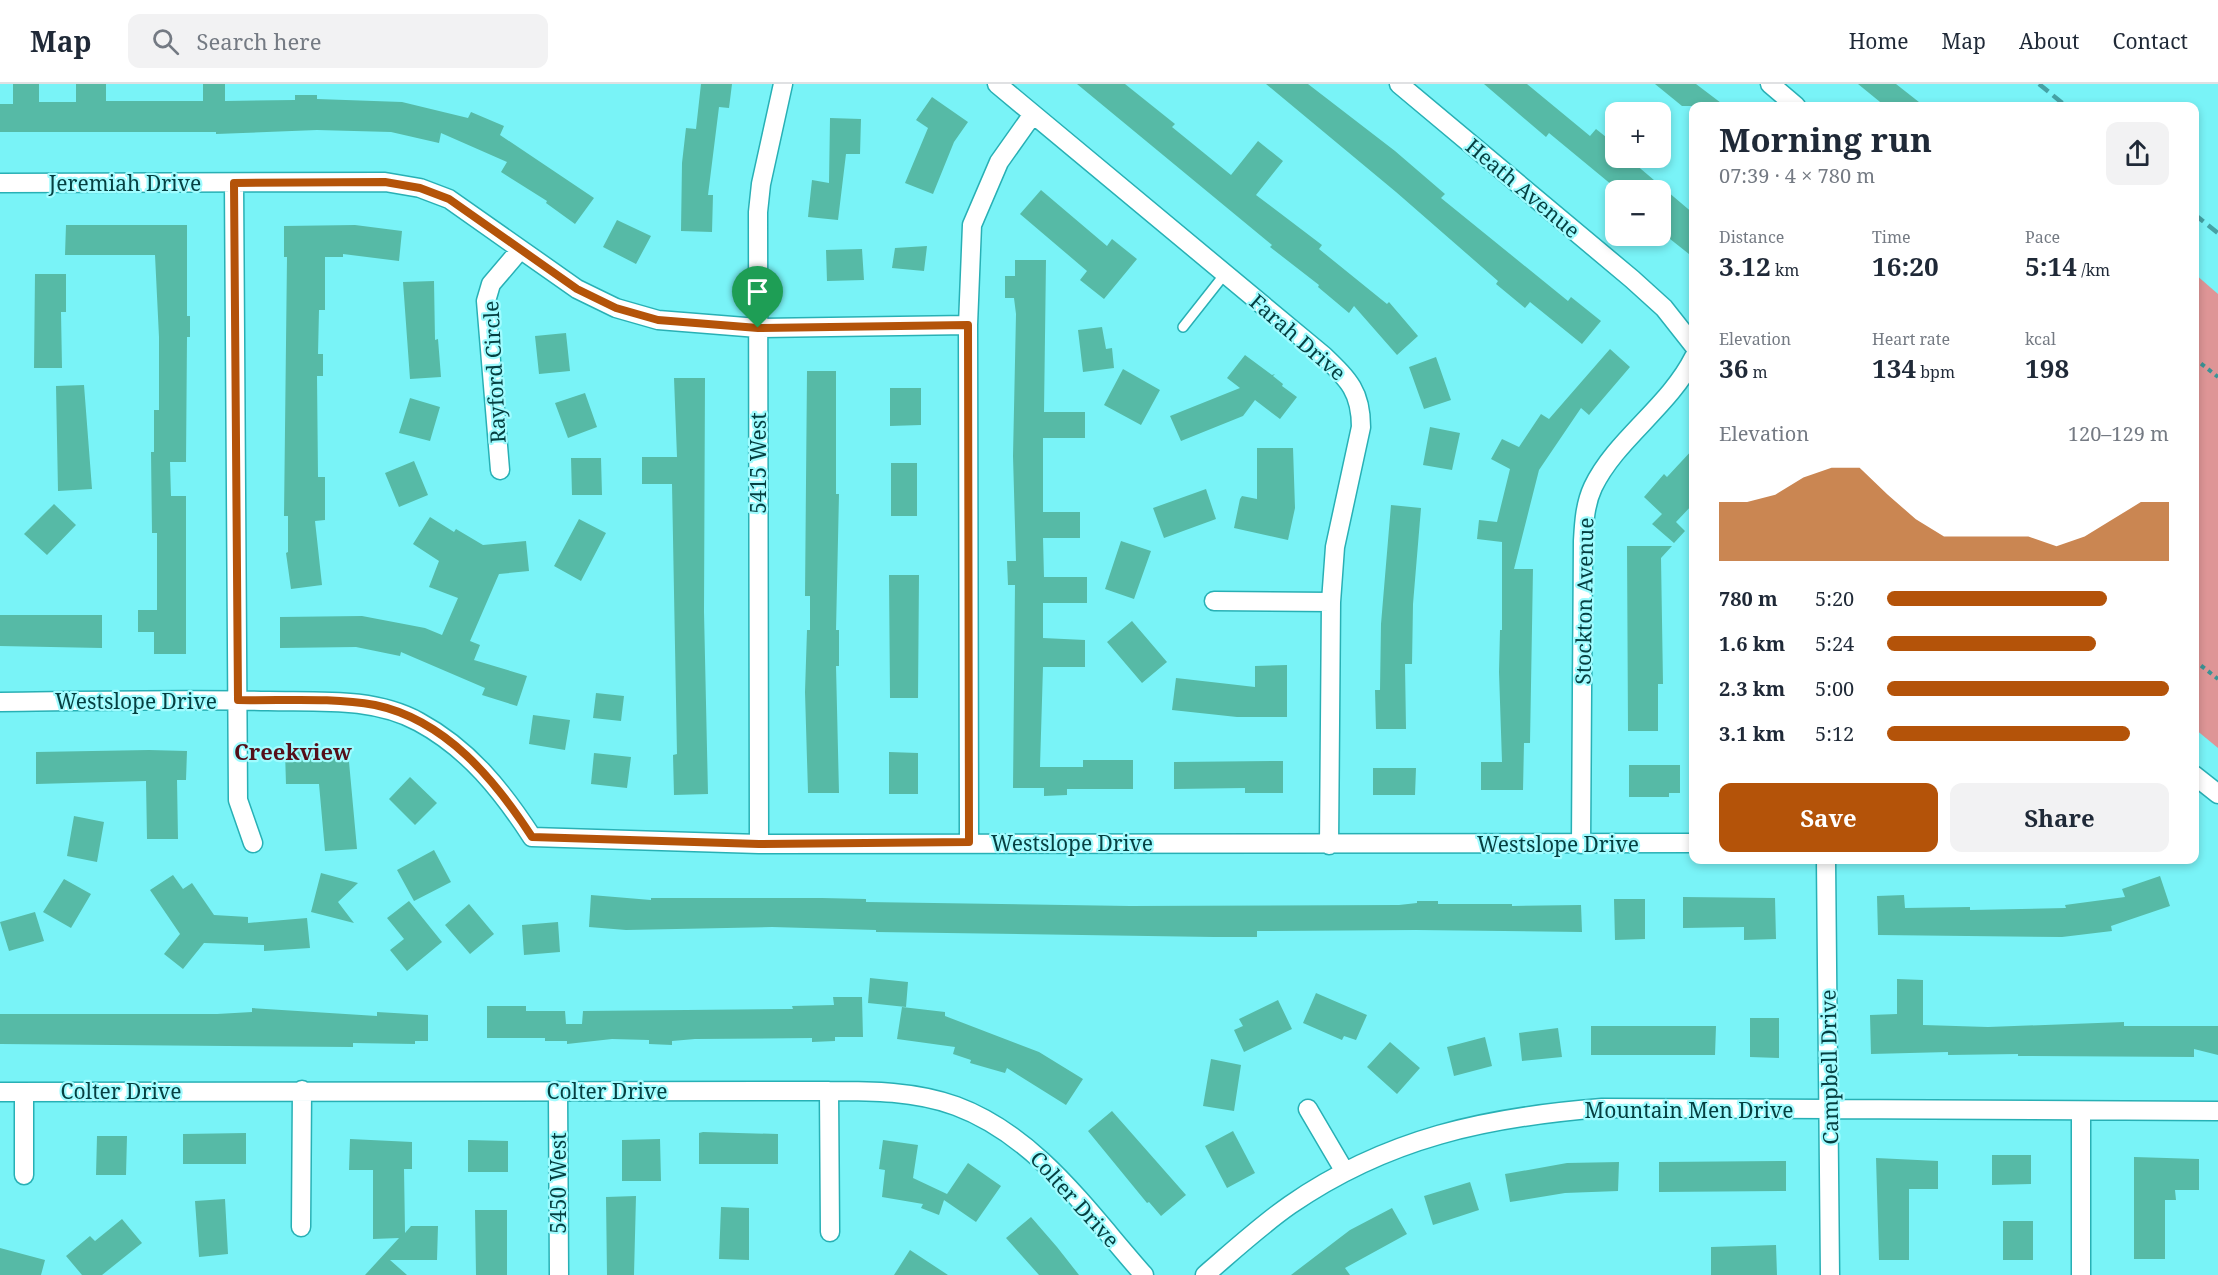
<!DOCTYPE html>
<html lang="en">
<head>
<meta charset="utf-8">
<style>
	:root { --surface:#fff; --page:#f2f2f3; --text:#1f2937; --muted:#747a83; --line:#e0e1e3; --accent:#b45309 }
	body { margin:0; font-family:"Noto Serif",serif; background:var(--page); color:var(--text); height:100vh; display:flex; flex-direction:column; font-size:22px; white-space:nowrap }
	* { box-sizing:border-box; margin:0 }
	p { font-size:20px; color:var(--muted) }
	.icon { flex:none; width:33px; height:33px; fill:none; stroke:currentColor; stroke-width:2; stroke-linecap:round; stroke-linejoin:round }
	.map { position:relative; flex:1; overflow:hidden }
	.sheet { position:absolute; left:1689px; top:18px; width:510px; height:762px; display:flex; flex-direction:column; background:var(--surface); border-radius:12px; box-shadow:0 3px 9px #0003 }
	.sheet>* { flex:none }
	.fabs { position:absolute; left:1605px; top:18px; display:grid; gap:12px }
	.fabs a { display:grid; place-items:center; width:66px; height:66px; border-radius:12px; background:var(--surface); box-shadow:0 3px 9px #0003; font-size:30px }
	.pin { position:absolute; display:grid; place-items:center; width:51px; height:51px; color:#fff; margin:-62px -26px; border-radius:50% 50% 50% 0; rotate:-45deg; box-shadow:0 0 6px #0007 }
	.pin .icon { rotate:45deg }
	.round { display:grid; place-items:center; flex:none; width:63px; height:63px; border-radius:12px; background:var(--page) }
	.head { display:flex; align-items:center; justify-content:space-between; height:102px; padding:0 30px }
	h1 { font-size:33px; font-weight:700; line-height:45px }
	.stats { display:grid; grid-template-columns:repeat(3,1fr); gap:9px; height:102px; padding:6px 30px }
	.stats div { display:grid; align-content:center }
	.stats b { font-size:26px; font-weight:700 }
	.stats small { font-size:16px; font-weight:400 }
	.stats p { font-size:16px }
	.chart { height:168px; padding:12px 30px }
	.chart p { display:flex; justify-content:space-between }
	.chart svg { width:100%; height:108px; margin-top:6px; fill:var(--accent); opacity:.7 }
	.button { display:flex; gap:12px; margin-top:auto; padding:12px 30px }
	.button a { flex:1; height:69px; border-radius:12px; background:var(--accent); color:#fff; font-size:24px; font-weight:700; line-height:69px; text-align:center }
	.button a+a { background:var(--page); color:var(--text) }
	ul { padding:0 30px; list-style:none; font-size:20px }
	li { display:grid; grid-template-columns:96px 72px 1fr; align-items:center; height:45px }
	li i { height:15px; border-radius:8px; background:var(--accent) }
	header { display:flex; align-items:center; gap:36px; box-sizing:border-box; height:84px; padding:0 30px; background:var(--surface); border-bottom:2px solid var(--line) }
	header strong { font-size:28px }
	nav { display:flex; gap:33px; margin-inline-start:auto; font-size:21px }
	.search { width:420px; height:54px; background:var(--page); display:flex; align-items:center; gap:15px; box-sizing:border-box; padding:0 21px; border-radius:12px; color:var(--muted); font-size:22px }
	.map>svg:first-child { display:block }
</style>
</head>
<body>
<header>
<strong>Map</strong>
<div class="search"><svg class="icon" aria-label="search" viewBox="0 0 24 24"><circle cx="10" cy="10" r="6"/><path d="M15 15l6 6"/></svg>Search here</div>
<nav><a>Home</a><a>Map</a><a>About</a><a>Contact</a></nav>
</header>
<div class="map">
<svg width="2218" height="1191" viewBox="0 0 2218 1191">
	<rect width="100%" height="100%" fill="#79f3f7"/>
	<path fill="#de9596" d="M2195,190L2218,210V664L2195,645Z"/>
	<path fill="#56baa6" d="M13,0H39V18H76V0H106V17H203V0H225V17L295,16V11H317V15L402,18L468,34L471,28L504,42L500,51L594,114L575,140L546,119L547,117L501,88L507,78L441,49L439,59L391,48L317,46L216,50V48H0V20H13Z
		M701,0H732L729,24L719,23L708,111H713L712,148L681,147L682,79L686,44L696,45Z
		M1077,0H1125L1175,40L1172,43L1231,91L1258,57L1283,77L1256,111L1322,161L1319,165L1387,220L1389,218L1418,252L1397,271L1354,222L1349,229L1318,203L1319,201L1270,163L1272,161Z
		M1266,0H1308L1395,67L1445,110L1441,114L1568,217L1571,213L1601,237L1582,260L1530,218L1525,224L1496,200L1498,197L1396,108Z
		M1484,0H1527L1590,52L1596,45L1616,61V74H1628L1694,130V174L1660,147V106H1618L1549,49L1546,53Z
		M1655,0H1696L1725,22H1682Z
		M1858,0H1896L1924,22H1885Z
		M932,13L968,38L954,58L933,110L905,99L928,44L916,36Z
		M830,34L861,35L860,70H846L838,136L808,133L812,96L829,99Z
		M1041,106L1107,162L1112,155L1137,175L1104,215L1080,196L1087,187L1020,130Z
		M617,136L651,152L636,180L603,163Z
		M66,141H187V232H190V253H187L186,378H170L171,412H186V570H154V548H138V526H157V449H152L151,368H154V326H159V253L155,171H65Z
		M355,141L402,147L399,177L343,170V173H325V226H319L318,270H323V292H317L318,393H325V436L315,437L322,501L291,505L286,469L288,468V432H284L287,173H284V142Z
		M927,162L924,187L892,184L895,164Z
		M862,165L864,196L827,197L826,166Z
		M1015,176H1046L1044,328H1085V354H1043V428H1080V454H1043L1044,493H1087V519H1043V554L1085,556V583H1043L1040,683H1083V676H1133V705H1067V711L1044,712V704H1013L1015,501H1008L1007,477H1016L1013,372L1016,230L1014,214H1005V192H1015Z
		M35,190H66V228H61L62,284H34Z
		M434,197L435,256L438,255L441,293L410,295L403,198Z
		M1102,243L1106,265L1112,264L1114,284L1083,288L1078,246Z
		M566,249L570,287L539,290L535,252Z
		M1610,265L1630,283L1589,331L1581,324L1539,386L1514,485H1533L1530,659H1524L1523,706H1481V678H1502L1499,588L1500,546H1502V458L1477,455L1479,436L1497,438L1510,385L1491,375L1502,355L1519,363L1541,330L1549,335Z
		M1245,271L1272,291L1275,290L1273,292L1283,300L1282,302L1297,313L1280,335L1255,316L1243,332L1181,357L1170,332L1240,304L1227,294Z
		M1436,273L1451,316L1424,325L1409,283Z
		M1123,285L1160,306L1141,341L1104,321Z
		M807,287H836V410H839L836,546H839V582H836L839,709H808L805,608L807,546H810V512H805Z
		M674,294H705L704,528L708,710L674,711L673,671L677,670L672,400H642V373H677Z
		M84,301L92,405L58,407L56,302Z
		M890,304H921V341L890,342Z
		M585,309L597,343L568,354L555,319Z
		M410,314L440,323L430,357L399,349Z
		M1430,343L1460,349L1452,386L1423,381Z
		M1257,364H1293L1295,424L1288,456L1234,444L1240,415L1242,412L1257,415Z
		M1694,364V419L1676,438L1685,447L1674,459L1652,440L1662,430L1644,413L1664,390L1667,393Z
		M571,374H601L602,411H572Z
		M414,377L428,411L399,423L385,389Z
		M891,379H917V432H891Z
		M1206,405L1216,435L1164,454L1153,424Z
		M54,420L76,441L47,471L24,450Z
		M1391,421L1421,424L1413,520L1412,580H1405L1406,645H1376L1375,606H1380L1381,540Z
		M430,433L454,448L456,445L483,461L526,457L529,487L499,490L470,557L480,561L474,576L527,592L517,622L482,611L485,604L401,568L400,572L356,563L280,564V533L362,532L425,544L442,551L458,514L429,503L439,477L413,460Z
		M579,435L606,449L581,497L554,482Z
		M1121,457L1151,467L1134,515L1105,505Z
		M1627,462H1672L1661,474L1663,600H1658V647H1628Z
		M889,491H919L918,614H890Z
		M0,531H102V564L0,562Z
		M1132,537L1167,578L1142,599L1107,558Z
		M1287,581V633H1237L1172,626L1176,594L1255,603V582Z
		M596,609L624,612L621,637L593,634Z
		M533,631L570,636L565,666L529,660Z
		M149,666L187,667L186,696H177L178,755H147L146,697L36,700V668Z
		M285,667H348L357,765L325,767L319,700H286Z
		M889,668L918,669V710H889Z
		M594,669L631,673L627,704L591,700Z
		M1283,677V709H1245V704L1174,705V678Z
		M1629,681H1680V709H1669V713H1629Z
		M1373,684H1416L1415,711H1373Z
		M410,693L437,719L415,741L389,715Z
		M74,732L104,738L97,778L67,772Z
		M434,766L451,798L414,817L397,786Z
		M321,789L358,799L338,818L354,839L311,828Z
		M173,791L183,805L192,799L214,831L248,833V839L307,834L310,864L264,867V861L204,859L183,885L164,870L180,850L150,806Z
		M2160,792L2170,822L2111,842L2112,847L2062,853L1878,851L1877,812L1904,811L1905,824L1970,823V826L2066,824L2065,821L2125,813L2122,805Z
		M64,795L91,810L71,844L43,828Z
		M591,811L651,816V814H822L866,815V818L1130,822L1399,821L1417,819V817H1438V820H1512V822L1581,821L1582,848L1416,846L1257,847V853H1214L876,848V846L772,843L626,846L589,843Z
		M1683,813L1775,814L1776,855L1744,856V843L1683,844Z
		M1614,815H1645V855L1615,856Z
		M409,817L442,858L407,887L390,866L404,855L387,834Z
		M469,820L494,850L470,870L445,841Z
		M35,828L44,857L9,867L0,838Z
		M558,838L560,868L524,871L522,841Z
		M870,894L908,898L906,923L868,919Z
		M1897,895L1923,896V941L1988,943L2124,938V942H2218V971L2194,965V973L2018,972V970L1948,971V968L1871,970L1870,931L1897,930Z
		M1316,909L1367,931L1356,956L1344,952L1342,956L1303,939Z
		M833,913H862L863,953H835V957L812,958V954L695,955L672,957V961L649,960V956L612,955L567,960V957H545V954H487V922H526V927H565L566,940H582L583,927L793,925L792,922L834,921Z
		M1278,916L1292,945L1244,968L1234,946L1243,942L1239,935Z
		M902,923L945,928V932L1039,968L1083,995L1066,1021L1007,984L1005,989L970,979L971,976L953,970L955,963L897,955Z
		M252,924L377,932V928L428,931V957H415V960L353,959V963L0,960V930H217L252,928Z
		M1750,934H1779V974L1750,973Z
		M1591,942H1716L1715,971H1591Z
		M1558,944L1562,973L1522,977L1519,949Z
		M1485,953L1492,982L1454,992L1447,963Z
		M1390,958L1420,984L1397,1010L1367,983Z
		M1211,975L1241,981L1234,1027L1203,1022Z
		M1112,1027L1186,1111L1161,1132L1149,1118L1147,1119L1088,1047Z
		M1233,1047L1255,1089L1227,1104L1205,1062Z
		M703,1048L778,1050V1080H699V1049Z
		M246,1049V1080H183V1050Z
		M97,1052H127L126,1091H96Z
		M350,1055L412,1058V1085H404L405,1149L411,1142H438L437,1176H390L407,1191H365L399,1154L373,1155V1086H349Z
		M660,1055L661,1097H622V1056Z
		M468,1056L508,1057V1088H468Z
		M883,1056L918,1061L913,1094L947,1110L968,1079L1001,1102L976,1138L944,1116L939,1131L921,1124L923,1120L882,1113L885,1086L879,1085Z
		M1992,1071H2031V1100L1992,1101Z
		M2134,1073L2199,1075V1106H2175L2176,1116H2165V1175H2134Z
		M1876,1074L1938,1077V1105H1909V1176H1879Z
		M1786,1077V1107L1659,1108V1078Z
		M1619,1078L1618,1107L1565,1109L1510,1118L1505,1090L1567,1079Z
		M1470,1098L1479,1126L1433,1141L1424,1112Z
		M636,1112L634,1191H607L606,1113Z
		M225,1115L228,1170L199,1173L195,1117Z
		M721,1123L749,1124V1176L719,1175Z
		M1392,1124L1407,1150L1345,1184L1350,1191H1291L1350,1146Z
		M475,1126H507V1191H476Z
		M1031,1133L1057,1163L1079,1191H1039L1006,1154Z
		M122,1135L142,1159L102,1191H82L66,1172L90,1152L95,1157Z
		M2003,1137H2033V1176H2003Z
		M1776,1161L1777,1191H1711V1163Z
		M0,1164L45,1176L41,1191H0Z
		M910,1166L948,1191H894Z"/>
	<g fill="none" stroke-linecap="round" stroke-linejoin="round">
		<g stroke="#28b0b5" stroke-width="12">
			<path id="service" d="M1183,243L1224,191"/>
		</g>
		<g stroke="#28b0b5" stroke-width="21">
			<path id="minor" d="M997,0L1324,272C1349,296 1361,308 1361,343L1335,463L1331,518L1329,761
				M1399,0L1632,195L1664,224L1694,262
				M1770,0L1796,22
				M0,99L385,98L420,104L449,115L577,205L616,224L658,236L758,244L968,241
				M234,99L238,716L253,759
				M500,386L486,217L491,200L520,166
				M1214,517L1331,518
				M0,618C89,617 179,615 268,617C318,618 374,613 419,638C469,665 502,707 532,753L759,760L1694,759
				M2194,691L2218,710
				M969,758L968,241L972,141L999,78L1033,30
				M759,760L758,128L761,100L783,0
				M1581,760L1583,457C1584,439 1585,420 1593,403C1616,355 1669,323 1694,273
				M1826,776L1830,1191
				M558,1007L559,1191
				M829,1007L830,1148
				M0,1008L829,1007C871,1007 915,1007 956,1022C1037,1052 1088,1128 1144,1191
				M24,1008V1091
				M1308,1025L1345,1088
				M2081,1027V1191
				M301,1143L302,1006
				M1205,1191C1233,1167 1260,1142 1290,1121C1387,1054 1487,1033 1602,1024L2218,1027"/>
		</g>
		<path stroke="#3b9395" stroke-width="4" stroke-dasharray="4.5 4.5" stroke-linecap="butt" d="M2194,274L2218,293
			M2194,576L2218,595"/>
		<use href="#service" stroke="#fff" stroke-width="9"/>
		<use href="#minor" stroke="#fff" stroke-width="18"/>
		<path stroke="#45a2a5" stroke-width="4.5" stroke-dasharray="12 6" stroke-linecap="butt" d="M2039,0L2066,22
			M2194,130L2218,149"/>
	</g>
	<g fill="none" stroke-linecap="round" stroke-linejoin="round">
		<g stroke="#fff" stroke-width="12">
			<path id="route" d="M385,98L420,104L449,115L577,205L616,224L658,236L758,244L968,241L969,758L759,760L532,753C495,696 446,636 375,621C331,613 282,617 238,616L234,99Z"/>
		</g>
		<use href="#route" stroke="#b45309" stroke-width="8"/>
	</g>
	<g text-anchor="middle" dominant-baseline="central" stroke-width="4.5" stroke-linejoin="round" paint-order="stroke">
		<g font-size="21" fill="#053f41" stroke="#a0fcff">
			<text x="125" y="99">Jeremiah Drive</text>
			<text transform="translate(1523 104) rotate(40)">Heath Avenue</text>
			<text transform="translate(1298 253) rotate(41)">Farah Drive</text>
			<text transform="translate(494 288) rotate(-93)">Rayford Circle</text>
			<text transform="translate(758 379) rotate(-90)">5415 West</text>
			<text transform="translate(1584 517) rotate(-89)">Stockton Avenue</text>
			<text x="136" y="617">Westslope Drive</text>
			<text x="1072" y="759">Westslope Drive</text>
			<text x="1558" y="760">Westslope Drive</text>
			<text transform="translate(1829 983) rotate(-91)">Campbell Drive</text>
			<text x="121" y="1007">Colter Drive</text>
			<text x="607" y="1007">Colter Drive</text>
			<text x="1689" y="1026">Mountain Men Drive</text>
			<text transform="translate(558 1099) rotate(-90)">5450 West</text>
			<text transform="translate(1075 1115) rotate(48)">Colter Drive</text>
		</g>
		<g font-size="22" font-weight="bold" fill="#550f19" stroke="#a0fcff">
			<text x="293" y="667">Creekview</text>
		</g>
	</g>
</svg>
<div class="fabs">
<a>+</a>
<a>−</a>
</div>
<div class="pin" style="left:758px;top:244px;background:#1e9e55"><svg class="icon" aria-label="arrive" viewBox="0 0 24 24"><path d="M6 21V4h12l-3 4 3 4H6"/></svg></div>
<section class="sheet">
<div class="head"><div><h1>Morning run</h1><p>07:39 · 4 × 780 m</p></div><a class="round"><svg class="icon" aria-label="share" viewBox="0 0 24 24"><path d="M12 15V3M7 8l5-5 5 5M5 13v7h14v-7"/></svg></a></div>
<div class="stats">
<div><p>Distance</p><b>3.12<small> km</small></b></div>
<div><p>Time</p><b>16:20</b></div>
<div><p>Pace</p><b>5:14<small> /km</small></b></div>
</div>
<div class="stats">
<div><p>Elevation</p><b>36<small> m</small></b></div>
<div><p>Heart rate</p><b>134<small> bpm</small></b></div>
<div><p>kcal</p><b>198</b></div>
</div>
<div class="chart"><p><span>Elevation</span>120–129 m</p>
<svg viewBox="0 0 160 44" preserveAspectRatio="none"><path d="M0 44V20L10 20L20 17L30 10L40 6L50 6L60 17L70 27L80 34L90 34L100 34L110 34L120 38L130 34L140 27L150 20L160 20V44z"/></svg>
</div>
<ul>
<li><b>780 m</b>5:20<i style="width:78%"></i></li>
<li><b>1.6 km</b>5:24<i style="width:74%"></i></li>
<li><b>2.3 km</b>5:00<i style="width:100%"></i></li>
<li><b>3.1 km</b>5:12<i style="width:86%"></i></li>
</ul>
<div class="button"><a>Save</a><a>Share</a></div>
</section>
</div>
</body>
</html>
